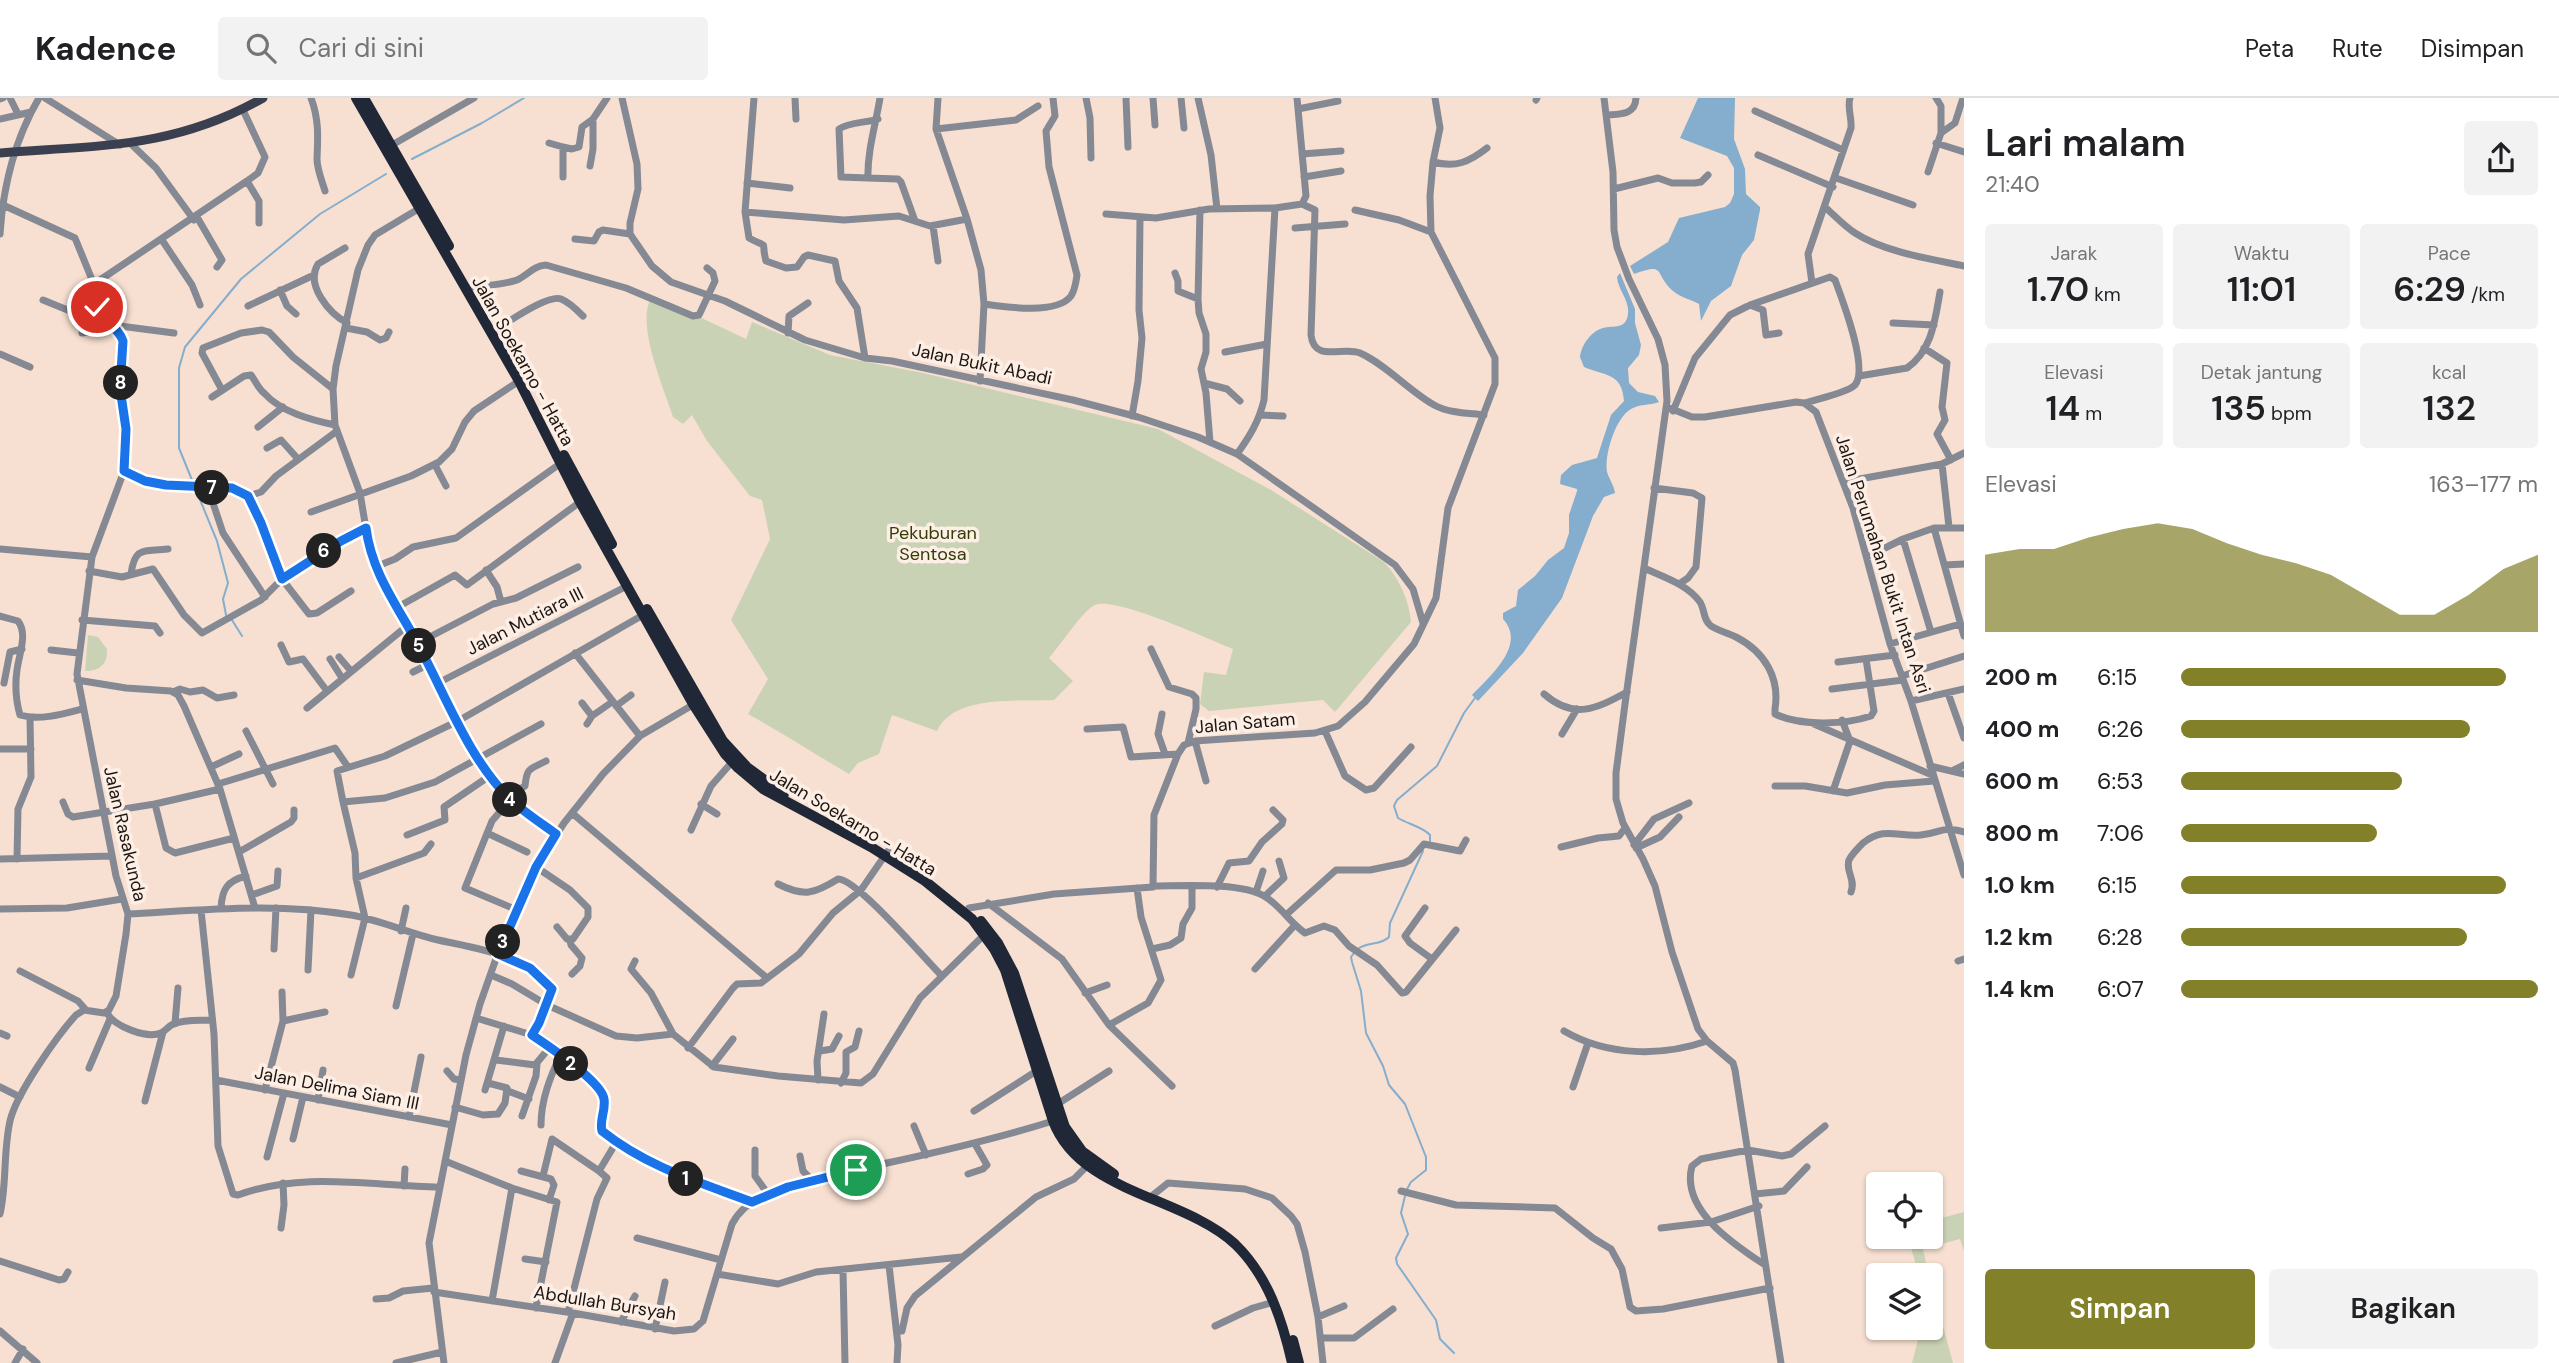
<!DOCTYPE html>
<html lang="id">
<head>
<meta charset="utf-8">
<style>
	:root { --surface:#fff; --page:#f2f2f2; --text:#202124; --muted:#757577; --line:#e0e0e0; --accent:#828028 }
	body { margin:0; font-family:"DM Sans",sans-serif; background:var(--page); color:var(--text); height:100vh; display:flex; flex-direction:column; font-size:26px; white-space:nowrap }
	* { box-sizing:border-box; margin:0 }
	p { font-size:23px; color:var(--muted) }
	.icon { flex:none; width:38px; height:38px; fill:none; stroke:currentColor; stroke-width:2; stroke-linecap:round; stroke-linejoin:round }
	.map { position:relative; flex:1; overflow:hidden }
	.side { display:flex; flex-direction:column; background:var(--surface); width:595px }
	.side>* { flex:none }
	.controls { position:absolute; left:1866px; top:1074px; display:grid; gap:14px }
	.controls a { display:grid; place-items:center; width:77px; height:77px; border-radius:7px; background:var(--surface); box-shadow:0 2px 5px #0004; font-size:35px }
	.pin { position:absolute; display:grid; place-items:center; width:60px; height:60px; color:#fff; margin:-30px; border:4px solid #fff; border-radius:50%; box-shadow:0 2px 7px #0007 }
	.km { position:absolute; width:35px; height:35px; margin:-18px; border-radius:50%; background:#222; color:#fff; font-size:19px; line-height:35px; text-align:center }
	.round { display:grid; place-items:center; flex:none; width:74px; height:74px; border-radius:7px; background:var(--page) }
	.headline { display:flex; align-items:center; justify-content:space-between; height:119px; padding:0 21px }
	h1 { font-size:38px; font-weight:600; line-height:52px }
	.figures { display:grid; grid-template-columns:repeat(3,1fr); gap:10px; height:119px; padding:7px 21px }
	.figures div { display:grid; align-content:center; border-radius:7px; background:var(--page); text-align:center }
	.figures b { font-size:35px; font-weight:600 }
	.figures small { font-size:19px; font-weight:400 }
	.figures p { font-size:19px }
	.chart { height:196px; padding:14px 21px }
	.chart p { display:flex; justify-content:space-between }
	.chart svg { width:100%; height:126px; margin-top:7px; fill:var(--accent); opacity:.7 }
	.action { display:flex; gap:14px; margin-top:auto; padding:14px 21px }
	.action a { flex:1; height:80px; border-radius:7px; background:var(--accent); color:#fff; font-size:28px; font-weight:600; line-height:80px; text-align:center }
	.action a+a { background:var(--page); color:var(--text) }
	ul { padding:0 21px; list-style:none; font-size:23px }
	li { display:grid; grid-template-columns:112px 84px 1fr; align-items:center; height:52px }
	li i { height:18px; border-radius:9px; background:var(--accent) }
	header { display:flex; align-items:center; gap:42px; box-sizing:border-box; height:98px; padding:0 35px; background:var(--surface); border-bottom:2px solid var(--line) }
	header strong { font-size:33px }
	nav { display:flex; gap:38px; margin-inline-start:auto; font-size:24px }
	.search { width:490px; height:63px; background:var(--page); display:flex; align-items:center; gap:18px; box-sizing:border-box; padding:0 24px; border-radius:7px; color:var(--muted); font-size:26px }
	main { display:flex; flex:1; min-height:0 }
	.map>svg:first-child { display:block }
</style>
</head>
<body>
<header>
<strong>Kadence</strong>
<div class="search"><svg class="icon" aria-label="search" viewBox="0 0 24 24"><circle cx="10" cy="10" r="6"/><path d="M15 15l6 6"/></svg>Cari di sini</div>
<nav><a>Peta</a><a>Rute</a><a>Disimpan</a></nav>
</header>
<main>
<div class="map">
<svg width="1964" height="1265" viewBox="0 0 1964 1265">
	<rect width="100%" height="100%" fill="#f7e0d1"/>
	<path fill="#cad2b5" d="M650,202L691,215L746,241L752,224L830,257L923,275L1158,331L1271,392L1384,464C1399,480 1409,502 1411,524L1335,614L1323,602L1209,613L1200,606L1204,574L1226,577L1233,551C1208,541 1115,498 1095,507C1083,512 1060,548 1049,560L1073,583L1054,602C1019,604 954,596 937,633L892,617L879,656L858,665L849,676C815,656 782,635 748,616L768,581L731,522L770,441L762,402L750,398L707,343L692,317L683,326L673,319C664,290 637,230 650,202Z
		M88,537L98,539L107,551C108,566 100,573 85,573Z
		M1964,1114V1153L1960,1141L1923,1151L1929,1178H1919L1908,1139H1930V1123Z
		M1930,1181L1953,1265H1912L1921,1230H1930Z"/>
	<path fill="#85adcd" d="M1698,0H1735L1734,41L1745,71L1746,96L1760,109V112L1754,142L1742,157L1731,188L1711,203L1701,223L1699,206C1690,201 1681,200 1673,193C1653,175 1667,164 1634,176L1630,168L1668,144L1679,120L1725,109L1730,105L1734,96V70L1727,58L1680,40Z
		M1620,175L1635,211V225L1641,247L1639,257L1628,270L1629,285L1638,294L1655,298L1659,304C1651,307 1641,306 1633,310C1616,317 1604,357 1607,374C1609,381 1614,387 1615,395L1604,399L1593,418L1562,500L1523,555L1478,603L1472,597C1490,578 1527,547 1503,521V515L1516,508L1518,492L1535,478L1548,462L1564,450L1569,435V417L1577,393V391L1560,386L1561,377L1572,367L1597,360L1611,317L1624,303C1622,274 1604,278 1584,269L1580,259C1581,248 1591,233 1603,230C1614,227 1626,232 1628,216C1630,203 1618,192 1617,179Z"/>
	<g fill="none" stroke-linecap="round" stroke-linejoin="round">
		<path stroke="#85adcd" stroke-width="2" d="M412,61L482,25L524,0
			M194,387L179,350V270L185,249L241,181L320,116L386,76
			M196,392L217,443L228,485L223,501L226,517
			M232,522L242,538
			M1430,743V737C1423,729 1408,726 1398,720L1394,708L1397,702L1437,668L1464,615L1475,600
			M1358,851C1368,843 1380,848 1389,839L1390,825L1423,753
			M1354,855L1351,859L1352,864L1361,893L1366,935L1383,968L1389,987L1405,1006L1426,1059V1072L1411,1084L1406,1093
			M1405,1098L1401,1115L1408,1136L1396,1160L1397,1166L1436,1222L1440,1241L1454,1255"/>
		<path stroke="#858993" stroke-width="7" d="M10,0L18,16
			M45,0L120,47
			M311,0C319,21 318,39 317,61C317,71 322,83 325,93
			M622,0L637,66L638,91L630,125V136L652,168L671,184L725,203L805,242L865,260L892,263L1073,302L1138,319L1198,339L1237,356L1395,467L1413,491L1423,525
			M754,0L745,114L749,140C771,152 760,140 766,163L786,170L797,169L804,159L808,157L835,163L839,183L857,210L865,260
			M795,0L796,21
			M938,0L936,31L967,121L981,172L984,206L980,283
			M1086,0L1090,20L1091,60
			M1126,0L1128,49
			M1153,0L1155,27
			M1181,0L1184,30
			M1198,0L1211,57L1217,111
			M1604,0L1613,74L1614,132L1617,149L1629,181L1658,241L1665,267L1667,303L1625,606L1616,675V701L1623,725L1643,761L1655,788L1672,854L1698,931L1707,943L1733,965L1735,972L1781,1265
			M1936,0L1941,8V35
			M0,1L3,0
			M1536,2L1537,0
			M1298,11L1338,3
			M1755,13L1843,52
			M1607,17C1621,16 1635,17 1636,0
			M0,21L31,14
			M878,21C866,25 849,24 839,31L841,79L868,80C867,54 876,25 880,0
			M936,31L1016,22L1038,8
			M549,45L563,49
			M1936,45L1964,54
			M131,46L156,70L194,122
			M392,47L474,0
			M1302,56L1341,53
			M1758,57L1833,89
			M1433,64C1456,70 1469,64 1487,50
			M590,68L593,51V21
			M1928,74L1941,35L1955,25L1963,0
			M563,79V49L572,51L579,49L582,29L593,21L607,0
			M1304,79L1341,73
			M868,80L898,81L901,84L915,123
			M1836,80L1913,107
			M247,83L259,103V125
			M747,85L790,90
			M1614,91L1658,80L1672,85H1695L1701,84L1708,77
			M1302,106L1315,112L1311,237C1314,265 1343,248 1360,255C1387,267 1411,295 1436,308C1450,315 1468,315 1484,317
			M420,110L375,137L368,147L358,172L336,268L333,291L335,327L360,395L369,449L386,492L418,545L454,616L480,661L510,702L557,736
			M1826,110C1835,118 1844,128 1855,135C1884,154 1931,161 1964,168
			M1200,112L1198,201L1199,215L1206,236V254L1201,271L1206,295L1210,344
			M1355,112L1399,122L1431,134
			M745,114L844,122L899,118L930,128L967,121
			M1106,116L1156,120L1209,111L1275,110
			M197,119L222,162L217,169
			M933,128L938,163
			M1295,130L1345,126
			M0,136C3,89 15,41 39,0
			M575,141L594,143L599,134L603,132L630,136
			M162,142L192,187L200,207
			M345,150L318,166C305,187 329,215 347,225
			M1175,175L1178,183V193L1198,201
			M1812,185L1808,156L1851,30C1852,19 1847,10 1850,0
			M94,186L247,83L258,75L265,59L243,12
			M472,189C486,187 503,187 517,182C528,177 533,168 546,167L626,190L693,218L699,217L715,183L713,175L707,170
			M280,192L287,208L296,216
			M43,202L102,226
			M984,206C1005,209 1057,217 1071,198C1075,192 1076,184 1077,177L1049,69L1046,33L1055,18L1053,0
			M1750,207L1763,212L1766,237L1779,235
			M248,208L314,177
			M1893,225L1934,227
			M112,227L174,235
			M346,230L367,234L380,242L386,240L389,234
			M496,231C509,224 548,196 561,201C569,204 577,212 583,218
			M82,235L97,233L104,223
			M788,235L789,218L808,205
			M1924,250L1947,265L1942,309L1945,322L1937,336L1951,362
			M1225,254L1267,246
			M0,256L30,269
			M1859,278L1907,270C1932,253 1935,222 1940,194
			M1204,285L1227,291L1240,303
			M222,292L202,255L203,250L241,235L262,232L269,234L293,259L333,291
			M212,299L244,278L251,277C255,282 258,290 264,295C281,314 311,322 335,327
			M1667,309L1692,319H1705L1796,304L1804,305L1816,314L1853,410L1890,546L1911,603L1964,777
			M1673,313L1695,260L1730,217L1750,207L1830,179L1835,182C1842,201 1869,270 1855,287C1849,294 1815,302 1804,305
			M1261,317L1283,318
			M1132,318L1138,283L1142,240L1139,212L1140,120
			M258,329L283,309
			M267,350L281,342L298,361
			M1237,356C1250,338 1259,323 1264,302L1275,110L1302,106L1306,98L1297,0
			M1942,366L1949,429
			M435,367L446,388
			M124,373L145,383L166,387L232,390L248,398L261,425L282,481L309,516L317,515L351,493
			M1843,384L1942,366L1964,355
			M208,390L223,435L265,499
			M1654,390L1693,395L1702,400L1696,469L1688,480L1679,486
			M248,398L261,394L276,378L337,333
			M311,414L411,378L439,364L452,351L465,324L474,313L519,283
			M1934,430L1964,538
			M1903,441L1931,534
			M0,451L92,459
			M1867,459L1903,441L1934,430H1964
			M1945,467L1964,466
			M375,469L395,461L413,449L456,440L561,365
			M1644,470C1663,479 1687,486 1700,504C1705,512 1703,522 1711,528C1719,533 1728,535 1736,539C1765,554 1780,580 1775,611V616C1800,628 1844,627 1871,618L1874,613L1866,561
			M486,472L497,489L501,504
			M89,473L122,479L153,471L184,517L202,535L261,502L282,481L341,443L366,430
			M131,476C135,448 143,454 168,451
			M396,510L455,477L467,487L580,404
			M0,518L18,523C28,536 19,556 17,572C15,586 16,603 20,617C39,623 63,616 82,611
			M82,522L155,528L160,535
			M418,545L493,506L516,500L578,469
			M1890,546L1960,526
			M281,547L289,564L303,561L327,593
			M1151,551L1169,589L1192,596L1196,600V611L1188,645
			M51,552L78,555
			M575,555L640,638
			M339,559L351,573
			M330,561L342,580
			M1838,564L1895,557
			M413,574L429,566
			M1902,578L1964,558
			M77,582L126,590L171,593L178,597L184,608L220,691
			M4,585L10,554L22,551
			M438,585L627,488
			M1832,591L1903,582
			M173,594L180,591L190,594L203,592L217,600L234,597
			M1948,595L1964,640
			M1544,596C1574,622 1596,611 1627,594
			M1911,603L1964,591
			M582,605L592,618
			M616,608L631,597
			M307,610L407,528
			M1162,616L1158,636L1165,656
			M587,626L592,618L612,604
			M1814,626L1932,677
			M1087,631L1123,629L1131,659L1178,656
			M246,633L273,686
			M1325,633L1345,678L1366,692L1374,690L1411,649
			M1562,636L1577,611
			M1195,643L1206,683
			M0,651H31
			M1930,668L1964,676
			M211,669L239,656
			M1954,672L1964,667
			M218,686L335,650L348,669
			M1775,688H1805L1847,695L1885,687L1934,683
			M1833,693L1850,643L1842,622
			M508,698L525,688C527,669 529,672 546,663
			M510,702L492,723L465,790L517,812
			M63,704L68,716L73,719L155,706L220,691L255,810
			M343,704L337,673L385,658L458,623L643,517
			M155,706L166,750L175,755L234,740
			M701,706L717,716
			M572,715L767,880
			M691,732L711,688L732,664
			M487,735L527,754
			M407,737L445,722L444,709L491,677
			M1634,747L1654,721L1689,705
			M1561,749L1598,740L1619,738L1625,730
			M1636,750L1660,739L1679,719
			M239,754L291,724L294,720V712
			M0,761L112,758
			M17,761L18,711L31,679L30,619
			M536,769L570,792L588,810V819L573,841H567L557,829
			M356,780L424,755L431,746
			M778,786C804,799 814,796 838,781C856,780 924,860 941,877
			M1153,788C1182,788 1240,784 1264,798C1280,807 1289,824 1305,835L1324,828L1335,832L1349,848L1377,867L1402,895L1406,894L1456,832
			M1217,789L1229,765L1249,763L1262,744L1282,726L1283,722L1273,712
			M1256,794L1263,773
			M1851,794C1856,781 1845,773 1849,762C1852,756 1858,750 1863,745C1885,728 1897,739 1921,737C1942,735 1942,727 1964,734
			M252,797L277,788L278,773
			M1265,798L1284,780L1279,763
			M988,805L1062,861L1109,927L1172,988
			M221,810C222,791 227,783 246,778
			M969,810L1054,796L1153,789L1154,717L1178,656L1184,647L1195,643L1315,635L1338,628L1365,604L1414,546L1436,500L1448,410L1495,286V260L1431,134L1430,98L1433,64L1440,30L1435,0
			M1425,810L1405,838L1410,845L1432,861
			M0,811L67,810L122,801
			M201,812L214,936L218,1048L233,1096L238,1097C303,1073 371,1088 439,1089
			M128,816C202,812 277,804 351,817C380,822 408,835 438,842C479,851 524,856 552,891L547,907L532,937
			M1287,816L1336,772H1370L1404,765L1410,762L1424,746L1460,753L1466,742
			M401,833L406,810
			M570,842L571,847L582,860L580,868L572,876
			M274,851L276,810
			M1152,851L1170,847L1181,840L1183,826L1192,810V788
			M635,863L631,871L651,895L673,936L714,969L778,978L861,985L873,976L920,900L984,837
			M1958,863L1964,861
			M1255,871L1295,827
			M308,872L311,812
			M20,873L78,903L86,912
			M351,877L365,820L356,780L355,755L343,704L385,700L435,684L541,626
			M491,877L512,886L547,907L616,938L637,940L673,936
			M282,894L283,923
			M1085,895L1107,887
			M396,908L413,836
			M107,915C114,928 146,941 161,935C166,933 169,927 174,926C185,921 201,923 212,922
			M476,920L532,937L561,956L603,996L602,1033C649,1069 698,1083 752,1104
			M175,925L178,890
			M1109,927L1148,905L1161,882L1141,819L1137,790
			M1564,933C1607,958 1661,959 1707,943
			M0,935L7,938
			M688,950L733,890L737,886L761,885L799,856L833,815L861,792L888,753
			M820,953L832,951L839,938
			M496,962L535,967L550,949
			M712,968L733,941
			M89,970L110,921
			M447,973L454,981L461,982
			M216,982L452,1027
			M818,982L817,963L824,916
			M841,985L846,975V954L855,949L859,933
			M0,989L20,999
			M1573,989L1588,945
			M265,992L283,923L325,914
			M485,992L504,928
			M508,993L529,1001
			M318,1002L323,972
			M145,1003L163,934
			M1056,1007L1109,973
			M455,1009L483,1017L498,1016L505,1005L507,990L488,985
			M974,1013L1038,972
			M522,1018L536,978L537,966
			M409,1019L421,959
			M541,1027C541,1002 550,979 561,956
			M914,1028L926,1057
			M293,1041L303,999
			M755,1052V1078L768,1096
			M800,1058L803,1073L812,1082
			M267,1059L284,995
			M445,1063L512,1090L557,1104L536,1210
			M521,1073L551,1081L554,1087L549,1102
			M968,1076L983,1071L987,1067L975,1046
			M543,1078L552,1041L599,1073
			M404,1088L405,1071
			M1401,1093L1456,1107L1555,1110L1593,1140L1611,1151L1622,1171L1630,1209L1636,1213L1663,1211L1770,1190
			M1755,1096L1784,1093L1807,1069
			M1153,1097L1168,1085L1245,1091L1272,1100L1291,1118L1297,1126L1305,1154L1318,1219L1323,1265
			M0,1116C7,1086 3,1054 10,1023C16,996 57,938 76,917L84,912L104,915L109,912L116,898L126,836L128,816L116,778L77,576L92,459L124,373L126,331L120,290L123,243L121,237L100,218L95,189L75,140L3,107
			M281,1130L284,1107L283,1085
			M1661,1130L1711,1124L1759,1108
			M637,1140L721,1162
			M525,1161L546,1164
			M0,1163L59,1182L64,1181L68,1174
			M889,1167L898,1247L897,1265
			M1765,1167C1735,1147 1680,1112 1692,1068L1701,1061L1748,1052L1782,1058L1791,1056L1825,1028
			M843,1172L845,1265
			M717,1176L778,1186L816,1174L961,1159
			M434,1194L573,1215L674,1233L694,1231L703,1223L732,1126C740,1111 753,1102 768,1096C806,1080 848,1074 887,1065C943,1053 999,1040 1053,1023
			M376,1201L389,1200L403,1193L433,1190
			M492,1203L512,1090
			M568,1214L597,1101L607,1080L599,1073L617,1043
			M1318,1219L1344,1208
			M621,1224L635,1198
			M1215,1228L1253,1210L1274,1204
			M655,1231L665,1184
			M0,1233L37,1265
			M902,1233L907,1210L915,1198L1036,1099L1074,1081L1087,1068
			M1321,1240H1354L1393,1211
			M15,1265L23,1251
			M396,1265L442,1254
			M444,1265L429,1145L466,957L480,906L498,855L536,769L564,725L603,676L640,638L696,605
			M555,1265L573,1215"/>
		<path stroke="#3a404f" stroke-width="9" d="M0,55C99,47 173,51 263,0"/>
		<path stroke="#202838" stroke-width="10" d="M356,0L519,283L580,404L693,606L725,656L738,670L763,691L871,749L925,783L972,821L994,851L1005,872L1053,1023C1080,1095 1183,1098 1235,1146C1268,1178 1282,1221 1292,1265
			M364,0L449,148
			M564,357L612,446
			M647,511L723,643L747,669L784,696
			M981,823L998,845L1014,875L1065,1029L1082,1053L1114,1076
			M1293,1242L1299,1265"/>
	</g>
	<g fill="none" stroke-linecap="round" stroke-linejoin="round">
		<g stroke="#fff" stroke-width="14">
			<path id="route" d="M97,209C101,225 118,227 123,243L120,290L126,331L124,373L145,383L166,387L232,390L248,398L261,425L282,481L341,443L366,430C372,477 400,511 421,552C446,599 470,662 509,700C522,713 541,725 556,736L536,769L498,856L530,870L552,891L539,925L532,937C547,947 602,984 604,1001C606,1012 599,1023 602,1033C647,1069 699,1084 752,1104L788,1089L856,1072"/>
		</g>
		<use href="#route" stroke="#1a73e8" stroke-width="9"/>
	</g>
	<g text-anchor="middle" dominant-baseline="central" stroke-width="7" stroke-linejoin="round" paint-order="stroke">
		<g font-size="18" fill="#1d1510" stroke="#fdefe6">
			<text transform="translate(523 263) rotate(61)">Jalan Soekarno - Hatta</text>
			<text transform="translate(982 266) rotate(12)">Jalan Bukit Abadi</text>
			<text transform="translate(1883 466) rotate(72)">Jalan Perumahan Bukit Intan Asri</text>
			<text transform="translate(525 523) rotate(-27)">Jalan Mutiara III</text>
			<text transform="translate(1245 625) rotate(-5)">Jalan Satam</text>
			<text transform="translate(853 724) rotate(31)">Jalan Soekarno - Hatta</text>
			<text transform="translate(125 736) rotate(77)">Jalan Rasakunda</text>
			<text transform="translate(337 990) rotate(11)">Jalan Delima Siam III</text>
			<text transform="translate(605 1205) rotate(9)">Abdullah Bursyah</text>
		</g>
		<g font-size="18" fill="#323c06" stroke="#fdefe6">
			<text x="933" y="435">Pekuburan<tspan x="933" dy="21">Sentosa</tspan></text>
		</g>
	</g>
</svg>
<div class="controls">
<a><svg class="icon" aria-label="locate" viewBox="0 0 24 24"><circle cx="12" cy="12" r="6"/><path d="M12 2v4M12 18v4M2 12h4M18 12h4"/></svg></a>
<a><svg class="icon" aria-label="layers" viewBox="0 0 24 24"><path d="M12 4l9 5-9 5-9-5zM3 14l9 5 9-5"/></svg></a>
</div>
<div class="pin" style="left:856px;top:1072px;background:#1e9e55"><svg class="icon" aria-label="arrive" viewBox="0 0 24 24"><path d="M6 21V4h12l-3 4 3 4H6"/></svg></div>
<div class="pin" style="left:97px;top:209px;background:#d93025"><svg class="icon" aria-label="check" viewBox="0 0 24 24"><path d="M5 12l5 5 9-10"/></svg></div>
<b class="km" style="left:686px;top:1081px">1</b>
<b class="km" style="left:571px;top:966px">2</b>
<b class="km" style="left:503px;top:844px">3</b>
<b class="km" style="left:510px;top:702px">4</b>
<b class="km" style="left:419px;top:548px">5</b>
<b class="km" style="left:324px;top:453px">6</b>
<b class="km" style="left:212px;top:390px">7</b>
<b class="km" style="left:121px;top:285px">8</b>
</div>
<section class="side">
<div class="headline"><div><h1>Lari malam</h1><p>21:40</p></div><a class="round"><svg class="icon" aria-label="share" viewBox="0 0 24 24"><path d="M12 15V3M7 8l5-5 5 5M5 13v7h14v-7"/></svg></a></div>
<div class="figures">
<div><p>Jarak</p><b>1.70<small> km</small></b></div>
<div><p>Waktu</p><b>11:01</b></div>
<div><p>Pace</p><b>6:29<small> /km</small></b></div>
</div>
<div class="figures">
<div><p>Elevasi</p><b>14<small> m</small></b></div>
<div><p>Detak jantung</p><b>135<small> bpm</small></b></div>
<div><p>kcal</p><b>132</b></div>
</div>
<div class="chart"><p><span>Elevasi</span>163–177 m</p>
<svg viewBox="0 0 160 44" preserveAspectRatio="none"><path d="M0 44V17L10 15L20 15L30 11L40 8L50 6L60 8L70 13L80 17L90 20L100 24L110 31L120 38L130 38L140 31L150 22L160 17V44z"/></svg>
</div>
<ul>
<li><b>200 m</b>6:15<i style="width:91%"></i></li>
<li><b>400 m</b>6:26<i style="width:81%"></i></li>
<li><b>600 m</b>6:53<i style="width:62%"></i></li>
<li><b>800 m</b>7:06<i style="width:55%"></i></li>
<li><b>1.0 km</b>6:15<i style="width:91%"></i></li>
<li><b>1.2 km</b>6:28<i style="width:80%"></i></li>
<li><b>1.4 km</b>6:07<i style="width:100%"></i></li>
</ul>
<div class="action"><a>Simpan</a><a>Bagikan</a></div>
</section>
</main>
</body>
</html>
